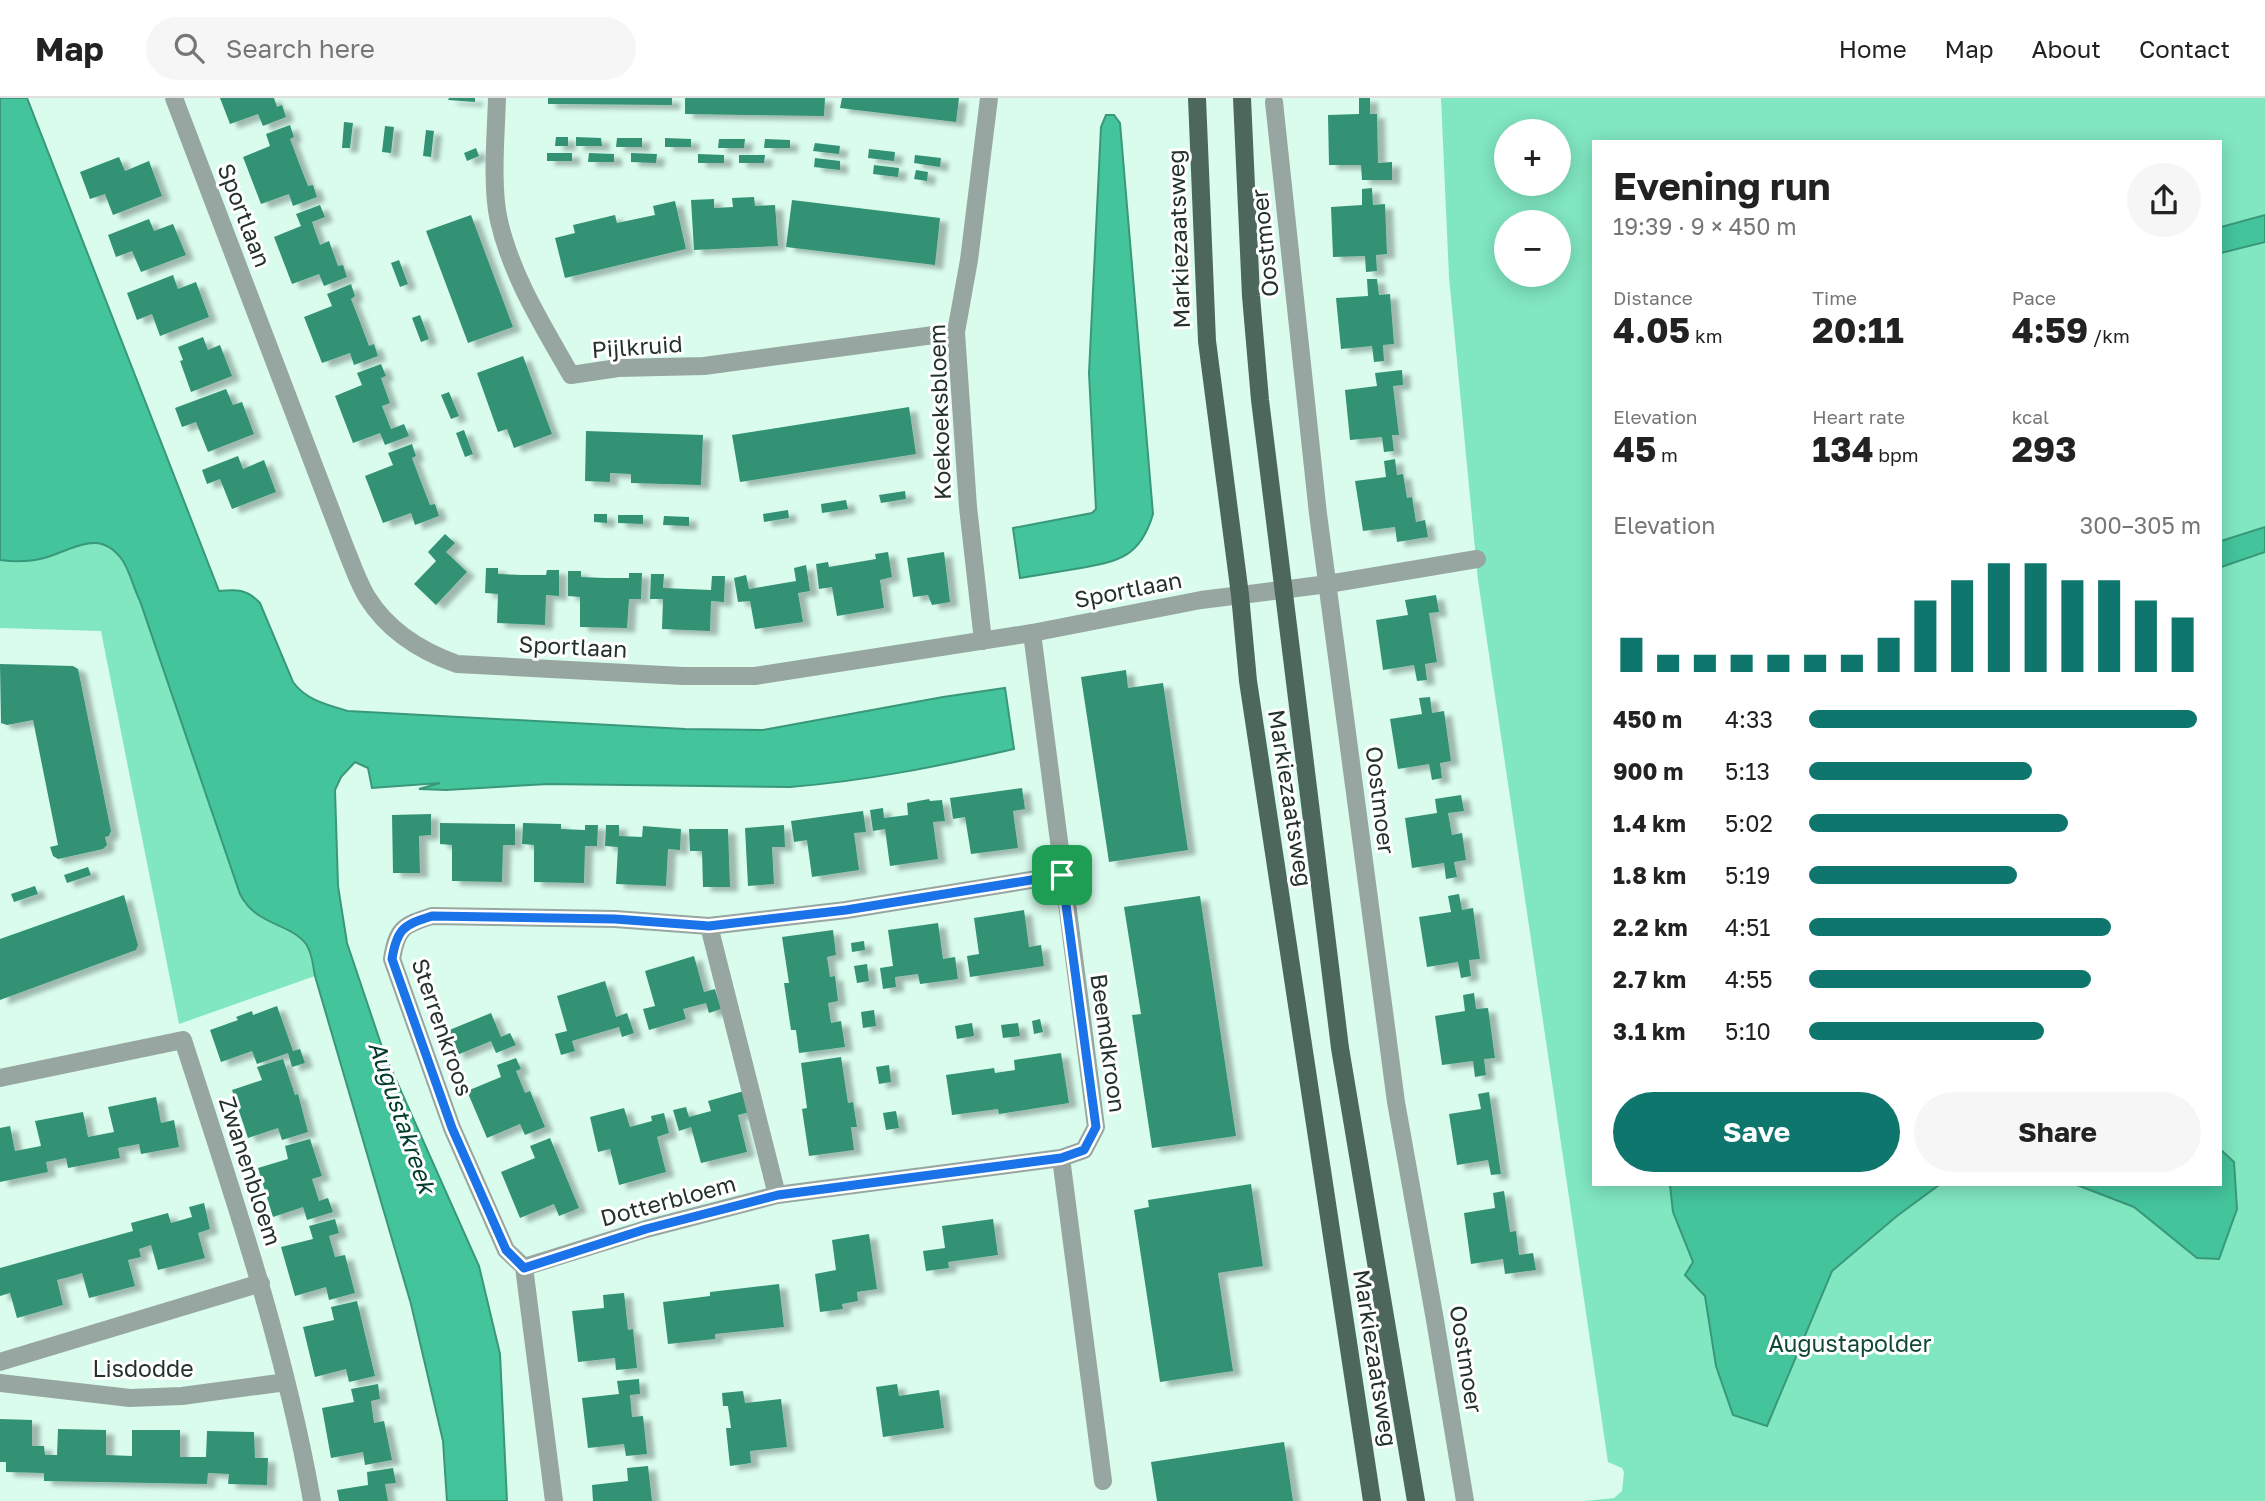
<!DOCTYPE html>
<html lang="en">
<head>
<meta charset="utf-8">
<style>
	:root { --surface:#fff; --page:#f6f6f6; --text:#222; --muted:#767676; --line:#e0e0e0; --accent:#0f766e }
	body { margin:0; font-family:"Golos Text",sans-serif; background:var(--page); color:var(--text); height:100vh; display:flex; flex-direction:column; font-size:26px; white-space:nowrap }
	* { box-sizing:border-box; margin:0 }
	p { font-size:23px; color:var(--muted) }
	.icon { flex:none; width:38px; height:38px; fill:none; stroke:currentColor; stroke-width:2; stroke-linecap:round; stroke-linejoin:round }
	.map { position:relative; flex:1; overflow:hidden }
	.panel { position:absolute; left:1592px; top:42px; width:630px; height:1046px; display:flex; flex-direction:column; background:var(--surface); border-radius:0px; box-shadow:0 4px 18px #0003 }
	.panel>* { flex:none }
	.fabs { position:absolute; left:1494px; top:21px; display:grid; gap:14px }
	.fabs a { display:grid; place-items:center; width:77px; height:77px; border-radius:50%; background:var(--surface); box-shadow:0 4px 18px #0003; font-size:35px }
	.pin { position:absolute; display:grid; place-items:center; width:60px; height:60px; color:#fff; margin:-30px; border-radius:14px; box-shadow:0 4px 10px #0006 }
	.round { display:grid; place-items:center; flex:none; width:74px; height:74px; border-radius:37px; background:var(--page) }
	.summary { display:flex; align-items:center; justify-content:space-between; height:119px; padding:0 21px }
	h1 { font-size:38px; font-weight:700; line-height:52px }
	.stats { display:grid; grid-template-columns:repeat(3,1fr); gap:10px; height:119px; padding:7px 21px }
	.stats div { display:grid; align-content:center }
	.stats b { font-size:35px; font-weight:700 }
	.stats small { font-size:19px; font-weight:400 }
	.stats p { font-size:19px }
	.chart { height:196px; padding:14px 21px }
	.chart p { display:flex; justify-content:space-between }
	.chart svg { width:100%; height:126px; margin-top:7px; stroke:var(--accent); stroke-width:6 }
	.primary-button { display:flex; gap:14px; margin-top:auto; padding:14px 21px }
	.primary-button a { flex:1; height:80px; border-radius:42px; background:var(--accent); color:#fff; font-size:28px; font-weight:700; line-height:80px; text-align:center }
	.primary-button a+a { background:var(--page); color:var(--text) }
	ul { padding:0 21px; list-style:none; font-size:23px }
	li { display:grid; grid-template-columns:112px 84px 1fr; align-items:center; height:52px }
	li i { height:18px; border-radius:9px; background:var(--accent) }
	header { display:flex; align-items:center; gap:42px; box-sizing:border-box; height:98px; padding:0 35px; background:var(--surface); border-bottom:2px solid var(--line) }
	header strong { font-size:33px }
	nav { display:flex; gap:38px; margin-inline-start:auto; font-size:24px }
	.search { width:490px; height:63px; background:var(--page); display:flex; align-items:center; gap:18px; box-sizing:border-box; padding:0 24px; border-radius:38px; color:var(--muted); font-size:26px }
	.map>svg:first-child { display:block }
</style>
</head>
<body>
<header>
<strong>Map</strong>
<div class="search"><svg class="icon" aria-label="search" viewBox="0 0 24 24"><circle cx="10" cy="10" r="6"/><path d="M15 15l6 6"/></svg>Search here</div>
<nav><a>Home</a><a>Map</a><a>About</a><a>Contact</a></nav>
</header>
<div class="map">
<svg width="2265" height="1403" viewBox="0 0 2265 1403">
	<defs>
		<filter id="shadow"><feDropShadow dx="8" dy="4.5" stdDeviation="2" flood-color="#0004"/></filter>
	</defs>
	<rect width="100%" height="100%" fill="#d9fced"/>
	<path fill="#80e7c1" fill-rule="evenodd" d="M1441,0H2265V1403H1585L1614,1400L1622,1393L1624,1374L1622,1370L1608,1364L1478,482L1449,179ZM1507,33H1559V86H1507ZM1594,44H2221V1087H1594ZM1507,124H1559V177H1507Z
		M86,445C125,444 126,473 140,503L244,805L261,820L295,837L307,846L315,878L179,926L101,533L0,530V462C31,466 57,455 86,445Z"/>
	<path fill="#44c49b" stroke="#3a987a" stroke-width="2" d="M0,0H27L219,493C236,491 247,491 260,505L293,584C306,602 327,607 348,613L685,631L763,632L943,599L1005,590L1014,651C940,668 866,683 790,689L548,686L446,692L419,691L440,685L372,690L368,670L355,664L341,679L335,692L338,788L347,845L384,955L479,1168L500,1256L507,1403H447L443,1343L411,1206L315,878C313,868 312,854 306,846C290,825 256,828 240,796L140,503C134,491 130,474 123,463C100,429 73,452 44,460C29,464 15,464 0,462Z
		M1106,17H1114L1120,25L1153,416C1140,461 1116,464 1075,471C1056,474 1038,477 1020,480L1013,430L1092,415L1096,411L1089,275L1101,29Z
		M2265,117V144L2221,155V129Z
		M2265,429V454L2221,469V443Z
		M2221,1052L2234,1064L2237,1111L2219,1161L2197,1160L2134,1109L2077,1087H2221Z
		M1670,1087H1939L1897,1118L1832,1173L1767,1328L1733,1317L1716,1268L1705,1198L1685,1177L1693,1164L1673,1114Z"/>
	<path fill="#329273" filter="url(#shadow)" d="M220,0H274L277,9L282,7L286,19L263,28L258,16L230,26Z
		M449,0H475V4L448,2Z
		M548,0H672V7L548,6Z
		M685,0H825L824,18L685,16Z
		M842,0H959L956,24L840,10Z
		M1359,0H1370V16H1377L1378,65L1392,64V82H1362L1361,67H1329L1328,17L1359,16Z
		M344,24L353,25L350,50H342Z
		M290,27L294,39L290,41L299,65L308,88L313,87L317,99L293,108L289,96L261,106L243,59L270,48L266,36Z
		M385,28L394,29L391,55L382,54Z
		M426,32L434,33L431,59L423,58Z
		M556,39H568V48H555Z
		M576,39L601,40L602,48H576Z
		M617,40H642V49H616Z
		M665,40L691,41V49H665Z
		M719,41H745L744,50H718Z
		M765,41L790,42V50H764Z
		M815,45L840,48L839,56L813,53Z
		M476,50L479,58L467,63L464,55Z
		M869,51L895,54L894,63L868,60Z
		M547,55H572V63H547Z
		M589,55L614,56V64H588Z
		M631,55L657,56L656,65L631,64Z
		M698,56L724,57V65H698Z
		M739,57H765L764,65H739Z
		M915,57L941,60L940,69L914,65Z
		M119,59L125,73L149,63L162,98L113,117L105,96L90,101L80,74Z
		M815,60L840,63V72L814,69Z
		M874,67L899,70L898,79L873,76Z
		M916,72L928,74L927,83L914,81Z
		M1372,90L1373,107L1385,106L1387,156L1376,157L1377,173L1366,174L1365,158L1333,159L1331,109L1362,107V91Z
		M754,99L755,108L775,107L778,148L694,152L691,102L714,101V110L733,109L732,100Z
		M792,102L940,120L935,167L786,149Z
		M675,103L686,151L565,180L555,140L575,135L573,127L615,117L617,125L655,117L653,108Z
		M320,107L325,119L312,124L320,147L329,143L338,168L343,167L347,179L324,188L319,176L292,186L274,139L301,128L296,116Z
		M471,117L513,229L468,245L426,133Z
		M149,121L154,133L173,126L186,157L141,174L132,153L116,159L108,137Z
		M399,162L408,186L400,189L391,165Z
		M173,177L178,191L196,184L209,219L160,238L152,216L137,222L127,195Z
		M1367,181H1377L1379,197L1390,196L1394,246L1383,247L1384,263L1374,264L1372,248L1341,251L1336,200L1368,198Z
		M351,186L355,198L351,201L360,224L369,248L374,246L378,258L354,267L350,255L322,265L304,219L332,208L327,196Z
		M420,217L429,241L421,244L412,220Z
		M203,239L208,252L220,247L232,278L191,294L180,263L183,262L178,249Z
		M523,258L552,336L514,350L507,331L498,334L477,275Z
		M381,266L386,278L381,280L390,305L382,308L391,331L404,326L409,338L385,347L380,335L353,345L335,298L362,287L357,275Z
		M1402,272L1403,287L1393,288L1399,337H1392L1394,353L1384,354L1382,339L1350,342L1345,292L1377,288L1375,275Z
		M226,291L233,307L242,304L254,336L208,354L196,324L182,329L175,310Z
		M449,294L459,318L451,321L441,297Z
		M909,309L916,356L740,384L732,337Z
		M464,332L473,356L465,359L456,335Z
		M586,333L703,337L701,387L631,385V376L610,375V384L585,383Z
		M412,346L416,358L412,360L421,384L430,407L435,406L439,418L415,427L411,415L383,425L365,378L393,367L388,355Z
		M238,358L243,371L264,362L276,394L232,411L220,381L207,386L202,372Z
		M1395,361L1397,377L1403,376L1407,400L1412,399L1416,424L1425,422L1428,439L1397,444L1395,429L1363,433L1355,383L1386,379L1384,363Z
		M905,393L906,401L881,405L879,397Z
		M846,402L848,411L822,415L821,406Z
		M788,412L789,420L764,424L763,416Z
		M594,416H607V425L594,424Z
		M618,417H643V426L618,425Z
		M664,418L689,419V428L663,427Z
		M445,436L455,445L446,454L467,474L436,507L414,486L436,463L428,454Z
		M888,454L892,479L880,482L884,510L837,518L832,489L819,491L816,466L828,464L829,469L876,461L875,456Z
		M944,454L950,504L932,507L928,497L913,499L907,460Z
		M806,467L810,493L798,495L803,524L755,531L750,503L738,504L734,480L746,477L749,491L796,483L794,470Z
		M486,470H498V476L522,477H546L547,472H559V498L546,497L545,527L497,525L498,496L485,495Z
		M568,473H581V479L605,480H629V475H642L641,501H629L627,530L580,529V499L568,498Z
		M651,476H664L663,490L711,492L712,478H725L724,504L711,503L710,533L662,531L663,501H650Z
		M1436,497L1439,514L1429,515L1437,564L1425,566L1427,582L1417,583L1414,567L1383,572L1376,522L1408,517L1405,502Z
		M0,566L73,568L78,571L111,733L109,738L105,739L107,747L103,751L58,761L53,758L50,749L58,747L33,622L7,627L1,625Z
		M1126,572L1128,590L1163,585L1188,752L1109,764L1081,579Z
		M1430,599L1432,615L1444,613L1451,663L1440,665L1442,680L1432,682L1429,666L1398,671L1390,621L1422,616L1419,600Z
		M1022,690L1025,711L1013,713L1018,750L971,756L965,719L953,721L950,700Z
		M1461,697L1464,713L1448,715L1452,737L1462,735L1466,762L1454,764L1457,779L1446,781L1444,765L1412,770L1405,720L1437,715L1435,701Z
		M929,701L930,703L942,702L945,723L933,724L938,761L890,768L885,731L873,733L870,712L883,710L884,720L908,717L907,705Z
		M863,713L866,734L854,735L859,772L812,779L807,742L794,744L791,723Z
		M431,716V737L419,738L420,775H393L392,717Z
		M440,725L515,726V747H503L502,784L452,783V747L440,746Z
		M523,725L561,726V731L585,732V727H598L597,748H585L584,785L534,784V747L522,746Z
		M606,727H619V738L642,739L643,728L681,731L680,752L668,751L666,788L616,786L618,749L605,748Z
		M784,727L785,749H772L774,786L748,788L745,730Z
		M689,731H728L730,789H703L702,753H690Z
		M88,769L91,777L67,785L64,777Z
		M35,788L38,796L14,804L11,796Z
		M1459,796L1462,812L1473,810L1480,861L1469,862L1471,878L1461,880L1458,864L1427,869L1419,819L1451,814L1448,798Z
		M124,797L138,847L136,852L0,902V841Z
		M1200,798L1236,1038L1152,1050L1132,917L1141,916L1124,809Z
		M1024,812L1029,849L1041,847L1044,868L970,879L967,858L979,856L974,820Z
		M938,825L943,861L955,859L958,881L920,886L918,876L895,879L896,889L883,891L880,870L893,868L888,832Z
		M833,832L836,857L827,859L830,879L835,878L838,903L828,905L831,925L841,923L845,949L799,955L796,932H791L784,885H789L782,839Z
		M864,843L865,852L852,854L851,845Z
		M694,858L704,894L715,891L721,911L709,915L706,905L683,911L686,921L649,932L643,911L655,908L645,873Z
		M867,866L869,883L857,885L854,868Z
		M605,883L616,919L627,915L634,935L622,939L619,929L595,936L572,943L575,953L561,957L555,936L567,933L557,898Z
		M1474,895L1476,911L1488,910L1495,960L1484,961L1486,977L1475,979L1473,963L1442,967L1435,918L1465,913L1463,897Z
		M277,908L293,953L300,951L305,965L292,969L288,955L257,966L252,953L221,964L210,932L238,922L236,919L252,913L253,917Z
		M874,912L876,928L863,930L861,914Z
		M491,915L501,939L510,935L516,947L496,955L491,943L457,957L447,933Z
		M1040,921L1043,934L1034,936L1032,923Z
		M972,925L974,938L957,941L955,928Z
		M1018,925L1020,938L1003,940L1001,927Z
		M1061,955L1069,1005L999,1016L998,1011L952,1017L946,977L994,970L995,975L1015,972L1014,962Z
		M841,959L848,1005L853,1004L857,1029H851L854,1052L809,1058L802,1011L807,1010L801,965Z
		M516,960L521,971L516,973L525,995L530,993L545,1029L525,1037L520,1026L487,1040L467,993L501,979L497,967Z
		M283,961L295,997L298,996L308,1034L282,1042L278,1030L248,1040L232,992L262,982L257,969Z
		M889,967L891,984L879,986L876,969Z
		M744,993L750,1014L738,1017L747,1054L701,1065L691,1029L679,1033L673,1012L686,1009L689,1019L711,1013L708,1003Z
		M1489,994L1501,1076L1491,1077L1488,1062L1457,1067L1449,1016L1481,1011L1478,996Z
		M156,999L161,1025L174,1022L179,1049L141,1056L139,1046L118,1050L120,1060L68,1070L66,1060L46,1064L48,1074L0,1084V1030L10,1028L15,1053L41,1048L35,1023L83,1014L88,1039L114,1034L108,1009Z
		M624,1010L630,1029L652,1023L651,1018L664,1015L669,1035L657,1039L666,1074L619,1087L610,1051L598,1054L590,1019Z
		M896,1013L899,1030L886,1032L883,1015Z
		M550,1040L579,1110L559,1118L554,1106L520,1120L501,1074L535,1060L530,1048Z
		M310,1041L322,1078L312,1081L319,1103L328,1100L333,1114L307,1122L303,1109L273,1119L258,1070L288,1061L285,1048Z
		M1251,1086L1263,1168L1218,1175L1233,1273L1160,1284L1134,1112L1149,1109L1148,1102Z
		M1504,1093L1510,1134L1516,1133L1519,1157L1533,1155L1536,1172L1505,1176L1503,1161L1471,1166L1464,1115L1495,1110L1493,1095Z
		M204,1105L210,1131L198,1135L205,1160L158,1172L151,1147L139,1151L141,1159L128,1162L135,1188L89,1200L82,1175L69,1179L57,1182L63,1207L17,1220L10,1195L0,1198V1170L133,1133L131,1125L168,1115L171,1125L192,1119L189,1109Z
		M335,1121L339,1135L329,1138L335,1159L345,1157L355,1195L329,1202L326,1189L295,1198L281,1149L313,1141L309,1128Z
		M993,1121L998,1157L948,1164L949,1170L926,1173L923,1153L945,1150L942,1128Z
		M869,1136L877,1191L857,1194L858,1203L842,1206L843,1211L820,1214L815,1176L836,1172L832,1142Z
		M779,1186L784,1229L715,1236V1241L668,1246L663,1204L710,1198V1194Z
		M624,1195L628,1232L633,1231L637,1270L616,1272L615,1260L578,1264L572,1213L604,1210L603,1197Z
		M357,1203L375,1278L349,1284L346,1271L315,1279L303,1229L334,1222L331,1209Z
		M639,1281L640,1296L630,1297L632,1319L643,1318L647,1356L626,1358L624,1346L588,1350L582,1300L619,1296L617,1283Z
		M378,1286L380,1301L371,1303L374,1325L384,1323L392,1362L365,1367L363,1354L331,1360L322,1310L354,1304L351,1291Z
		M897,1286L899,1298L939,1292L944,1330L883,1339L876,1289Z
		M743,1293L745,1305L781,1301L787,1349L750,1353L751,1365L730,1368L726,1330H731L728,1308H723L722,1295Z
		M0,1321L32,1322V1348H44L45,1357H57L58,1331L106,1332V1357L132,1358V1332H180V1359H206L207,1333L254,1334L255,1360H268L267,1387L228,1386L229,1376L208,1375L207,1386L44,1383V1375L6,1374V1364H0Z
		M1284,1344L1293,1403H1157L1151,1364Z
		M648,1368L652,1403H593L592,1387L628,1383L627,1370Z
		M393,1370L396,1385L385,1386L388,1403H339L337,1392L368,1387L367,1374Z"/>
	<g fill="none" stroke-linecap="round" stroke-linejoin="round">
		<path stroke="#97a6a0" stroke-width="18" d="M174,0L345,449C352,466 358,484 367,499C388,533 420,553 457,566L683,578H755L1032,535L1201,502L1328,486L1477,461
			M497,0C496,35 491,89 499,123C512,179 543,228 571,277L618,270L704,268L956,234
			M1274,4L1318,416L1396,1004L1435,1222L1465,1403
			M983,543L968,409L956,234L969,162L989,0
			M709,828L777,1097
			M0,980L183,942C232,1094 284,1245 312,1403
			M1061,1060L1103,1383
			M524,1169L506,1152L452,1030L392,861C397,830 403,827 432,818L615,821L709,828L846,812L1062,777
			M0,1264L261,1185
			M0,1285L130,1300L182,1298L286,1284
			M554,1403L524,1169L646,1131L777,1097L1061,1060L1084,1052L1096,1029L1032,535"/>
		<path stroke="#4d675c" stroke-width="18" d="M1197,0L1207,243L1240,497L1248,583L1372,1403
			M1242,0L1251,198L1260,302L1294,576L1340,950L1416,1403"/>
	</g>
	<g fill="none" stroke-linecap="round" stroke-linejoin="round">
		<g stroke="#fff" stroke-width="14">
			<path id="route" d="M1062,777L1096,1029L1084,1052L1061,1060L778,1097L646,1131L524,1170L506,1152L452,1030L392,861C397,830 404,827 432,818L615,821L709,828L846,812Z"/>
		</g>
		<use href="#route" stroke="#1a73e8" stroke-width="9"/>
	</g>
	<g text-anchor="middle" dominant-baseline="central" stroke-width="6" stroke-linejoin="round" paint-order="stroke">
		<g font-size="23" fill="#24322c" stroke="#fff">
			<text transform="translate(245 117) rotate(69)">Sportlaan</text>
			<text transform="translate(1178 141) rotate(-92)">Markiezaatsweg</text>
			<text transform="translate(1264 145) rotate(-96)">Oostmoer</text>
			<text transform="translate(637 248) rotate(-4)">Pijlkruid</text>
			<text transform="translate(939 314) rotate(-92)">Koekoeksbloem</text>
			<text transform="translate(1128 491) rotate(-11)">Sportlaan</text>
			<text transform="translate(573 548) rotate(3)">Sportlaan</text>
			<text transform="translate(1291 700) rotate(81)">Markiezaatsweg</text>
			<text transform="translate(1381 702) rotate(83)">Oostmoer</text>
			<text transform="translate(443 929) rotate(71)">Sterrenkroos</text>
			<text transform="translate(1109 945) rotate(82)">Beemdkroon</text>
			<text transform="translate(251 1073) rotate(72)">Zwanenbloem</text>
			<text transform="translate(668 1102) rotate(-15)">Dotterbloem</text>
			<text transform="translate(1376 1260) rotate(81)">Markiezaatsweg</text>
			<text transform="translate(1467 1261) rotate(81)">Oostmoer</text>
			<text x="143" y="1270">Lisdodde</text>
		</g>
		<g font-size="23" fill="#114735" stroke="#fff">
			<text x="1850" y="1245">Augustapolder</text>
		</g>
		<g font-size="24" font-style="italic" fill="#023c2c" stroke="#fff">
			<text transform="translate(403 1019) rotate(71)">Augustakreek</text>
		</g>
	</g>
</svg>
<div class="fabs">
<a>+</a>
<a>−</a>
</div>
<div class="pin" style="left:1062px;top:777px;background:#1e9e55"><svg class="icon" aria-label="arrive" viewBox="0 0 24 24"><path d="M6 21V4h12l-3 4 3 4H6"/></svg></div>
<section class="panel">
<div class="summary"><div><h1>Evening run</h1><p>19:39 · 9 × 450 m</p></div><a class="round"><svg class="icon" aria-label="share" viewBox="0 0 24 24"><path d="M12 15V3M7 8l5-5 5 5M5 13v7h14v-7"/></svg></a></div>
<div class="stats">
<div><p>Distance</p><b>4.05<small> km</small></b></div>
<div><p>Time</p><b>20:11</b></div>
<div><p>Pace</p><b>4:59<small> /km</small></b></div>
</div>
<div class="stats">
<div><p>Elevation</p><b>45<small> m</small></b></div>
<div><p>Heart rate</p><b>134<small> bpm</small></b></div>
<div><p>kcal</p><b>293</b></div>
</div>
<div class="chart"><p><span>Elevation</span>300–305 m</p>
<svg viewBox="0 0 160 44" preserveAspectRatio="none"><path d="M5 44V32M15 44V38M25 44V38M35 44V38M45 44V38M55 44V38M65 44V38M75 44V32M85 44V19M95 44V12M105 44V6M115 44V6M125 44V12M135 44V12M145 44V19M155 44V25"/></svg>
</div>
<ul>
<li><b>450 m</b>4:33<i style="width:99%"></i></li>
<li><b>900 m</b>5:13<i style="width:57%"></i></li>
<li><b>1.4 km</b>5:02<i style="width:66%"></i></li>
<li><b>1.8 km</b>5:19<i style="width:53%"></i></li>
<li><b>2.2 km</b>4:51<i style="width:77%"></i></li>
<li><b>2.7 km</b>4:55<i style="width:72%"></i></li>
<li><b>3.1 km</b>5:10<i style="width:60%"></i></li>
</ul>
<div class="primary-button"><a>Save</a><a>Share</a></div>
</section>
</div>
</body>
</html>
